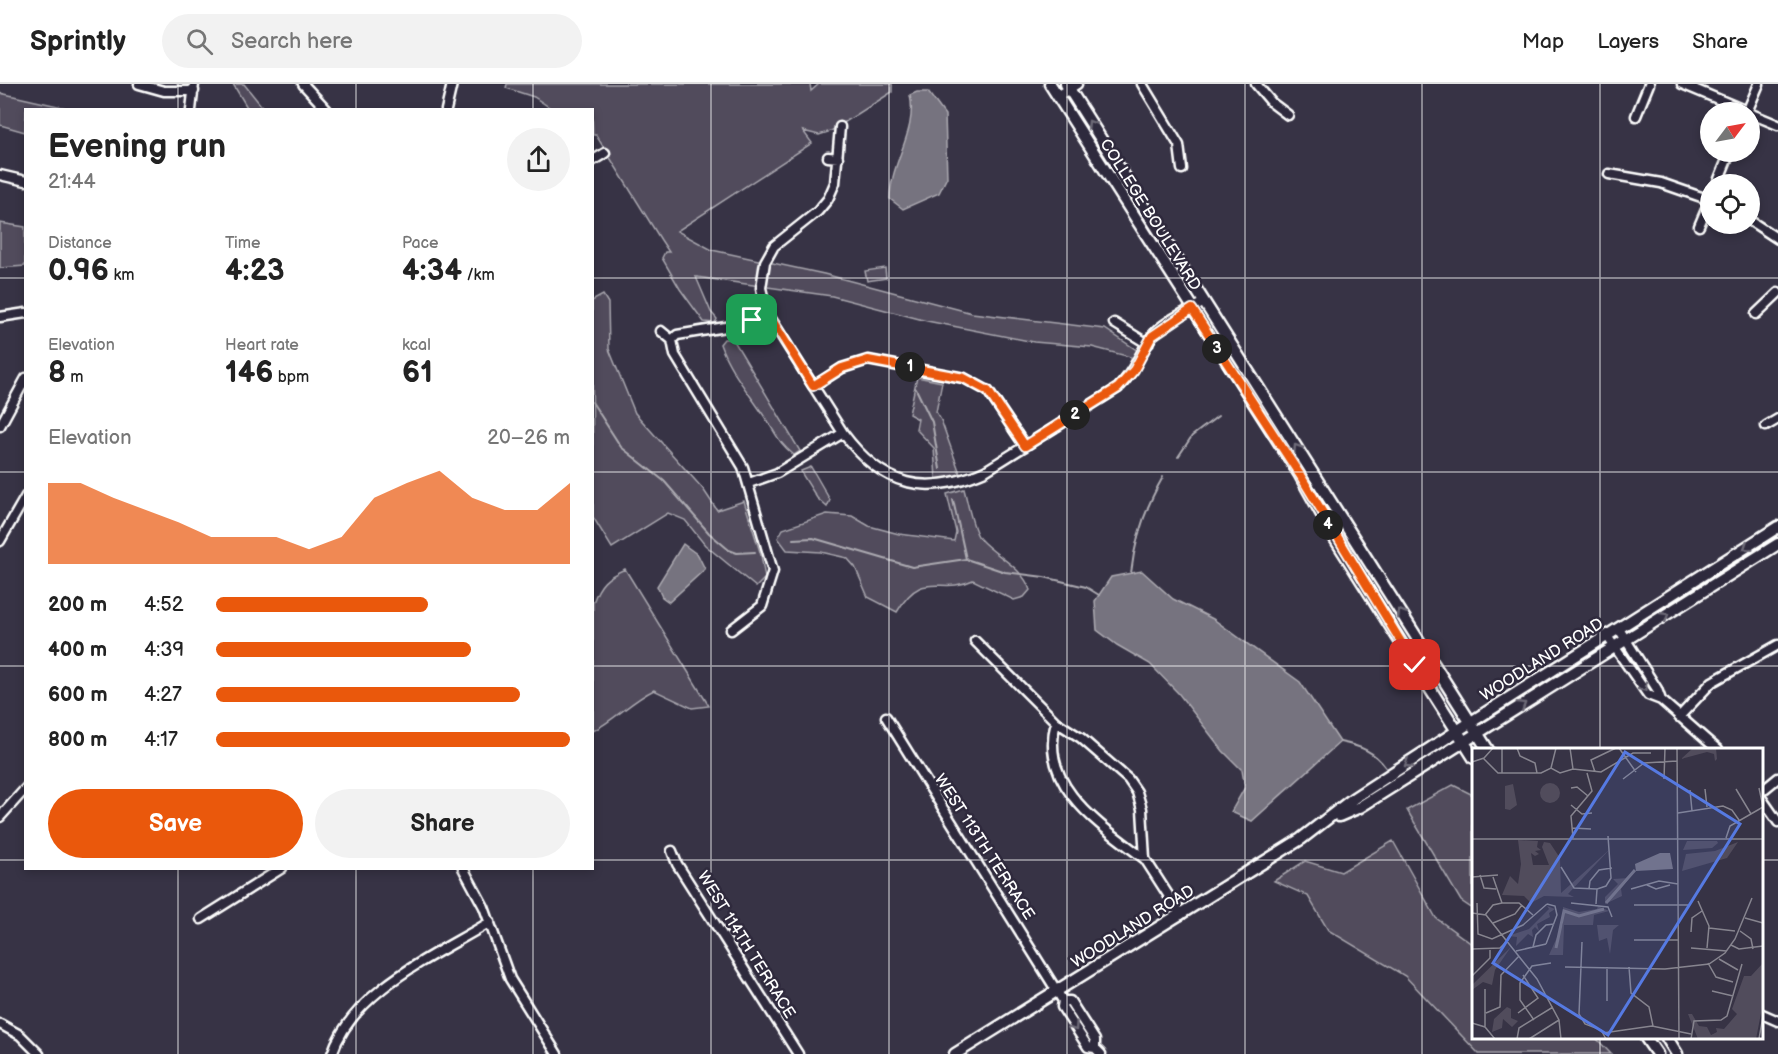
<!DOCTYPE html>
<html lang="en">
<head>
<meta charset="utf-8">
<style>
	:root { --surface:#fff; --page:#f2f2f2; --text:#222; --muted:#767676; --line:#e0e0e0; --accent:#ea580c }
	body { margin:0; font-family:"Balsamiq Sans",sans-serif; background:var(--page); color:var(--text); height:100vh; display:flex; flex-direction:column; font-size:22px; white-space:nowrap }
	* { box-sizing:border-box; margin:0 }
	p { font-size:20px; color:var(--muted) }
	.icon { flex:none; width:33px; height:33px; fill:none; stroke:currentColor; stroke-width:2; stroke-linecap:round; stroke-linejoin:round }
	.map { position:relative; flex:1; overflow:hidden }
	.side { position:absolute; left:24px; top:24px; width:570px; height:762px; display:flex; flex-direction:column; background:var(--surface); border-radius:0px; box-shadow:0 3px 9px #0003 }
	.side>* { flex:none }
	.needle { width:39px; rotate:58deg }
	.controls { position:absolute; left:1700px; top:18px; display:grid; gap:12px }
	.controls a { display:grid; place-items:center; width:60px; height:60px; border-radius:50%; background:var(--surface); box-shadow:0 3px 9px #0003; font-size:30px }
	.pin { position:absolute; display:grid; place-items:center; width:51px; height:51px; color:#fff; margin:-26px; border-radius:12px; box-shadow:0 3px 9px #0006 }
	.km { position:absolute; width:30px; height:30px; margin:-15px; border-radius:50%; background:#222; color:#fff; font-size:16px; line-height:30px; text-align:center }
	.round { display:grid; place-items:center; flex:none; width:63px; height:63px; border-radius:32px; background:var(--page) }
	.head { display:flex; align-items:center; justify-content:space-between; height:102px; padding:0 24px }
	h1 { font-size:33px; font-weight:600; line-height:45px }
	.stats { display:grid; grid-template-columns:repeat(3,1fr); gap:9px; height:102px; padding:6px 24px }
	.stats div { display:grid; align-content:center }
	.stats b { font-size:30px; font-weight:600 }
	.stats small { font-size:16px; font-weight:400 }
	.stats p { font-size:16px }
	.chart { height:168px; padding:12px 24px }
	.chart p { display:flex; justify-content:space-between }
	.chart svg { width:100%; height:108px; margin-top:6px; fill:var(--accent); opacity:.7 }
	.button { display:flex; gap:12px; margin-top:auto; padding:12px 24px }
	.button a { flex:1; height:69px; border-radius:36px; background:var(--accent); color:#fff; font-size:24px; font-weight:600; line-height:69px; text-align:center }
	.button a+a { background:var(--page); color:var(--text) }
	ul { padding:0 24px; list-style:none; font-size:20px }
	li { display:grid; grid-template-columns:96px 72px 1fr; align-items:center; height:45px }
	li i { height:15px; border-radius:8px; background:var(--accent) }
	header { display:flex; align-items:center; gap:36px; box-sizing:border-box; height:84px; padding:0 30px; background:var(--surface); border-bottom:2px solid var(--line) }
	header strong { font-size:28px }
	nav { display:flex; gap:33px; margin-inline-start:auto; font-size:21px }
	.search { width:420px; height:54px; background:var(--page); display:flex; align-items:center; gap:15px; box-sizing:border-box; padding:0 21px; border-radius:33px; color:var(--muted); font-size:22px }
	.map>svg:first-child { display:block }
</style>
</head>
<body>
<header>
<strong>Sprintly</strong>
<div class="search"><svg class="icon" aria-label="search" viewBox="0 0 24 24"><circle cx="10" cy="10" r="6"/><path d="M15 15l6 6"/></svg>Search here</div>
<nav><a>Map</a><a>Layers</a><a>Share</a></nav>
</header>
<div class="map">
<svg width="1778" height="970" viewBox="0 0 1778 970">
	<rect width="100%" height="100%" fill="#373345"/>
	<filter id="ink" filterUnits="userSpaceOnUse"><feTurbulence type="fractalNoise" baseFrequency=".0167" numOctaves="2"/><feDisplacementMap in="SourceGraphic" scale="12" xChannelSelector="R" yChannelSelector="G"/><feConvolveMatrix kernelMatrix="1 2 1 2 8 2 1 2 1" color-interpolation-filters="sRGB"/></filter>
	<g filter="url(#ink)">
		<path fill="#514c5c" stroke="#a8a6ae" stroke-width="1.5" d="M233,0H244L264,25H248Z
			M507,0H810L811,7L819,0H892V8L831,47L819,51L803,47L812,59L677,147L712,166L824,190L972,229L1105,245L1138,267L1134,274L1092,263L1034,258L927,237L832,212L696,193L711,228L717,235L715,239L704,238L680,205L662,174L665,168H669L661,156L596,51H593L592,26L552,25L534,13L506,4Z
			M0,9L71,25L26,26L25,48L0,41Z
			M0,139L25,143V182L0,184Z
			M885,184L886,194L867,197L865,187Z
			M603,211L608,219L609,265L635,329L703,405L717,426L744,417L761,471L765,494L756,503L705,461L685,436L668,429L612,464L593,433L592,217Z
			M724,255H733L800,367L794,371C778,358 777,351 766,335C750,310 730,288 720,260Z
			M917,293L942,298L936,328L941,336L961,392L936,395L934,364L916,345L918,335L909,330Z
			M811,383L830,416L827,423L817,414L802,390L801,387Z
			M964,405C967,416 973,448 980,455C996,473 1022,482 1030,506L1024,513L1014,516L973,496C940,512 923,483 897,528L868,513L855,483L847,474L821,468L787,466L778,454L783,445L827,430L852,432L869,442L899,450L954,457L956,448L947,410Z
			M625,485L709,622L692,624L654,606C631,617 615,636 593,647V519C599,500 607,493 625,485Z
			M1453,701L1473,711V825L1461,817L1407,726Z
			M1393,757L1436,834L1473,861L1474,954H1596L1611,970H1479L1405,892L1328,846L1308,812L1274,797L1305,777L1341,788Z"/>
		<path fill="#76737f" stroke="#adabb2" stroke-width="1.5" d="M917,8H928L945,31L947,93L939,109L903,125L890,115C890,78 918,48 910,11Z
			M683,460L698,471L705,485L669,518L662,513L657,502Z
			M1142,487L1173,515L1213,535L1300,598L1340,658L1252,737L1231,728L1245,703L1242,686L1223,667L1179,610L1150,580L1117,561L1097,546L1095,517L1111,493Z"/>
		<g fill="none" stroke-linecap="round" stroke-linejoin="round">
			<path stroke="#adabb2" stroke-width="2" d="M916,305L932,338L940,385
				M592,318L621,363L664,397L709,449L729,466L737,469L755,468
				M1178,373L1192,352L1218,332
				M953,416L966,475
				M793,455L813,454L912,483L966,475L1005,488L1044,493L1086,503L1099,511
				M1131,489C1135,454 1145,424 1163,393
				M1340,658C1360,662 1374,667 1386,684"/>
			<g stroke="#fff" stroke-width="13">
				<path id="minor" d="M139,0L164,7H194
					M303,0L327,26
					M1142,0L1179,61L1182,85
					M1256,0L1272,19L1288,31
					M1682,0L1749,28
					M1058,12L1077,0
					M191,26L194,0
					M446,26L452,0
					M1747,28L1759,0
					M1749,29L1778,41
					M1636,32L1649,0
					M840,43L835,99L828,115L818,127L774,162L765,178L761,204L767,229L843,349
					M828,73L838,74
					M592,77L605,69
					M1609,90L1661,99L1710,116
					M0,91L26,97
					M1717,100L1730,68
					M1749,136L1778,155
					M1699,142L1710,116
					M1756,230L1778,209
					M0,233L26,229
					M1114,239L1148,260
					M661,247L672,256
					M672,256L675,271L743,383L773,487L762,522L731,546
					M672,256L677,251L738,241L767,229
					M814,302L842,284L868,276L964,294L988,307L1025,362
					M0,342L26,294
					M1766,342L1778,335
					M749,399L777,389L843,349C883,403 925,413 985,387L1118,304C1134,289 1139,270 1152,252C1163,237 1189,227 1204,218
					M0,457L26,412
					M1619,545L1657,605L1661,616
					M1607,552L1648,611L1661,616L1718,666
					M975,557L1056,638L1081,654L1128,695L1137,708L1142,725L1145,775L1181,831
					M886,633L1063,917H1070L1095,956V964
					M1679,633L1712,598L1778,561
					M1056,638C1038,703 1102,742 1145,775
					M1762,707L1778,694
					M1762,715L1778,738
					M0,733L26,704
					M672,767L677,780L798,970
					M463,784L484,823L510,895L557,970
					M201,835L282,784
					M1063,917L1062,923L1088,963L1095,964L1101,970
					M1762,930L1778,937
					M0,940L20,951L39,970
					M332,970C353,906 436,871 490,838"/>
			</g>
			<g stroke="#fff" stroke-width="15">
				<path id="major" d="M1050,0L1300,391L1336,456L1474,674
					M1066,0L1488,666
					M1339,732L1360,723L1778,460
					M1646,954L1657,970
					M1667,954L1677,970
					M955,970L1301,755L1354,714L1457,647L1778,443"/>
			</g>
			<use href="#minor" stroke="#2f2a3d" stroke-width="8"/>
			<use href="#major" stroke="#2f2a3d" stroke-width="10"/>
		</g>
		<defs><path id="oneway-chevron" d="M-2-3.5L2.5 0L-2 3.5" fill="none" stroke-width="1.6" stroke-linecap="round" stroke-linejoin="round" transform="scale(1.5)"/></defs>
		<g stroke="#6d6a77">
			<use href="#oneway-chevron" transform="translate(1091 40) rotate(-122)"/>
			<use href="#oneway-chevron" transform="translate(1297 364) rotate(-123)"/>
			<use href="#oneway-chevron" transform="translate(1747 463) rotate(147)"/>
			<use href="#oneway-chevron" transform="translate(1401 529) rotate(-122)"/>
			<use href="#oneway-chevron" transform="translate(1665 532) rotate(-32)"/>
			<use href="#oneway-chevron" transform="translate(1644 604) rotate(50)"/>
			<use href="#oneway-chevron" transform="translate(1522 621) rotate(-32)"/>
			<use href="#oneway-chevron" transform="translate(1408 680) rotate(147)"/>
			<use href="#oneway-chevron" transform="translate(1074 943) rotate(56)"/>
		</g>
	</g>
	<g fill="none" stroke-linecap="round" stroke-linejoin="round" filter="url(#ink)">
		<g stroke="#fff" stroke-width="12">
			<path id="route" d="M752,236L767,228L813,302L842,284L868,276L964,294L988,307L1025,362L1118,304L1134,286L1152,252L1192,225L1300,391L1415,581"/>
		</g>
		<use href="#route" stroke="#ea580c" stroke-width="8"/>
	</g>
	<path fill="none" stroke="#fff" stroke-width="1.5" stroke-opacity="0.55" d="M178,0V26M356,0V26M533,0V26M711,0V970M889,0V970M1067,0V970M1245,0V970M1422,0V970M1600,0V666M0,194H26M592,194H1778M0,388H26M592,388H1778M0,582H26M592,582H1778M0,776H26M592,776H1474M1762,776H1778M178,784V970M356,784V970M533,784V970M1600,954V970"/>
	<g text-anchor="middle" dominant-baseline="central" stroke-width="5" stroke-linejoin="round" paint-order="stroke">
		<g font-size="16" fill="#fff" stroke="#2f2a3d">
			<text transform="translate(1150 131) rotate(58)">COLLEGE BOULEVARD</text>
			<text transform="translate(1542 576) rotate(-32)">WOODLAND ROAD</text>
			<text transform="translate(984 763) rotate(57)">WEST 113TH TERRACE</text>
			<text transform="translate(1133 843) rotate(-32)">WOODLAND ROAD</text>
			<text transform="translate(746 861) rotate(58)">WEST 114TH TERRACE</text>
		</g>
	</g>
	<g transform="translate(1472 664)">
		<rect width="291" height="291" fill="#373345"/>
		<path d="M221,0H244L245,11L243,13L242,6L235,4L209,11ZM68 45a10 10 0 1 1 20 0a10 10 0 1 1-20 0ZM41,36L45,57L38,62L33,61V38ZM46,92L66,93L65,99L69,102L63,103L67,106L63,108L59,105L61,117H77L70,99L72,94L78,95L88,110L89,145L138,101L96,146L102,149L72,148L59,155L52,148L30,147L38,128L46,136L49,116ZM215,93H245L246,95L240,100L211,102ZM266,94L255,110L210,123L214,106L243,103ZM157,130L149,141L150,148L133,156V149L146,136L141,131ZM75,158L83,161L77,165L78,169L65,176L67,183L63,179L60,182L61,189L56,186L44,198L45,189L36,188L57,181L77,161ZM126,158L137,163L122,167L121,177H92L91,207H77L91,176V159L107,164L125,161ZM125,177H147L141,182L138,206L135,190L127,193ZM39,199L23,222L20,237L11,234L0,242V237ZM291,215V255L284,291H226L216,266H220L227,278L235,279L239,287L245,284L244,280L252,281L265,266L260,261L272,228H279ZM35,259L39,261V270L46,273L40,279L31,271L30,280L20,284L22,271Z" fill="#514c5c"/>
		<path d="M188,105H198L201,121L164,123L163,116Z" fill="#76737f"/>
		<path fill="none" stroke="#76737f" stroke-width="3" d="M134,155L163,122M84,200L92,163L107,168L132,161"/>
		<path fill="none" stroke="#87858f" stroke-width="1.5" d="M45,0L48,8L63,15L65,25M98,0L101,21M147,0L164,24M205,0L207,291M11,10L26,25H69L79,20L88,25L101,21L129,24L161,5H179M0,14L12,10L21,0M79,20L84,0M123,24L119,12L144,0M30,25V0M151,31L172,15L205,13M192,31L193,0M99,40L105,39L116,48M287,40L291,59M233,41L235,59M264,41L279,66M218,42L220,63M99,57L110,66L120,65M206,65L251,58L260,62L267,72M100,80L119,81M101,90L99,68L120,43L115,25M254,90L258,78L291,59M0,91H291M89,119L102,140L125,141M8,127L12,140L24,141M0,129L26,127M21,129L30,155M175,137L184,141L198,137M117,141L118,133L127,122L140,120M159,141L187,133L206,136M226,153L237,178L235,200M5,155L6,186L20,191L51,177L75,156M99,155L136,159L140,169M124,156L125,141L134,138L139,130L136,88M162,157H216M0,165L14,167L65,231L87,272L89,291M13,167L21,157L30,155H47L61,167M273,170L291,175M21,175L43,166L50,157M237,180L263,183M268,183L279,191L281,201M219,184L220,170L230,163M162,192H207M110,194L107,266L113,276L129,282L134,291M74,196L85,167L83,158L75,156M259,197L267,201L291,198M61,199L64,187L74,177L82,176M219,200L255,203M0,201L28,200L36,192M44,203L74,196M247,211L266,222M236,215L244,229L261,234M93,219L193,221L237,216L253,205L263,191L280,150M157,219L159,245L177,259L181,278M0,228L18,210V202M240,243L261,248M135,253V219M14,265L28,259L29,227L47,208M46,265L66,250L51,227M62,272L48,252V235L60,218L79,215M0,275L13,279L23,291M13,279V241M131,285L180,278L219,286M45,291L47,280L81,259M57,291L87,272M219,291L222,273L249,272L255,268L270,216M287,291L291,268"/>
		<path fill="#567ae2" fill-opacity="0.15" stroke="#567ae2" stroke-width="3" d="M153,4L268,76L136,287L21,215Z"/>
		<rect width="291" height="291" fill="none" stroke="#fff" stroke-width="3"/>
	</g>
</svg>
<div class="controls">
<a><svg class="needle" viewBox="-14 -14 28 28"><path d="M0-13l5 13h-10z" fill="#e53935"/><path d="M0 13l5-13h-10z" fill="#767676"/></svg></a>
<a><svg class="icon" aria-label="locate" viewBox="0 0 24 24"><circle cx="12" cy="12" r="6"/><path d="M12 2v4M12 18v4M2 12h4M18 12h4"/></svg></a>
</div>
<div class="pin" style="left:752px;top:236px;background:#1e9e55"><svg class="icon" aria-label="arrive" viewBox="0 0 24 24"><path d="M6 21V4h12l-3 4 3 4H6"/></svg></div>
<div class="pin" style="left:1415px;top:581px;background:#d93025"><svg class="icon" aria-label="check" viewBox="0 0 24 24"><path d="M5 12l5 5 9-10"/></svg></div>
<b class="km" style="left:910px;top:283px">1</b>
<b class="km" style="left:1075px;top:331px">2</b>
<b class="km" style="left:1217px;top:265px">3</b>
<b class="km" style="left:1328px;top:441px">4</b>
<section class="side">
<div class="head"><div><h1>Evening run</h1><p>21:44</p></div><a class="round"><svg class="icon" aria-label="share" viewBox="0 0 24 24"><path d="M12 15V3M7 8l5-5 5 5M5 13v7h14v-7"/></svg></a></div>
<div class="stats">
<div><p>Distance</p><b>0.96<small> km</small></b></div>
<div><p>Time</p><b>4:23</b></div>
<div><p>Pace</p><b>4:34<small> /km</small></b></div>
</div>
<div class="stats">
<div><p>Elevation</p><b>8<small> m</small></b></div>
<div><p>Heart rate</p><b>146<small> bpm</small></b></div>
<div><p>kcal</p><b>61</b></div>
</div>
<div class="chart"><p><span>Elevation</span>20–26 m</p>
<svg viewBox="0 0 160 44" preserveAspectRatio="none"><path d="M0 44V11L10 11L20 17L30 22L40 27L50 33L60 33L70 33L80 38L90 33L100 17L110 11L120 6L130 17L140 22L150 22L160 11V44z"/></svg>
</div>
<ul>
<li><b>200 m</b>4:52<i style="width:60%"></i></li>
<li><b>400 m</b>4:39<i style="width:72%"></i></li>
<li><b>600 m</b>4:27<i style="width:86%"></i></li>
<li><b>800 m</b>4:17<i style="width:100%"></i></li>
</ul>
<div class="button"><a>Save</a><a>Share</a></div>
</section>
</div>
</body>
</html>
